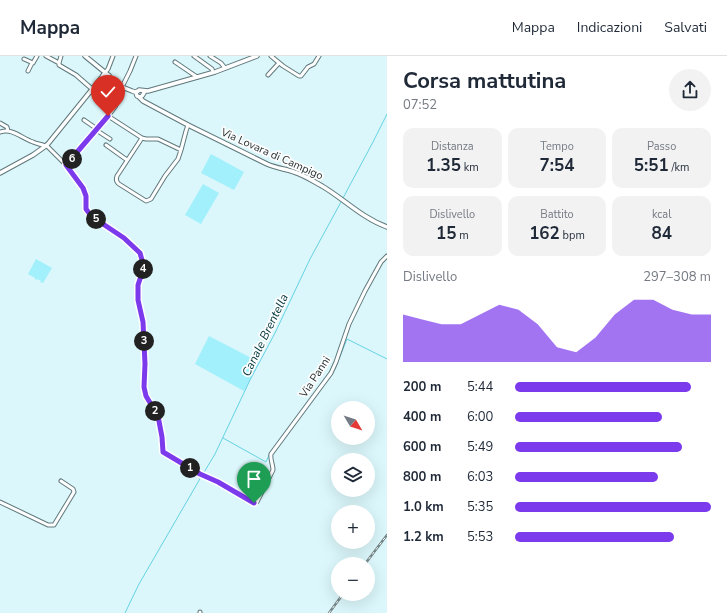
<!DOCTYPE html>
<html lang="it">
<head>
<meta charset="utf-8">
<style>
	:root { --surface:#fff; --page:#f2f2f3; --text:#1f2937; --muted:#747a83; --line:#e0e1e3; --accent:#7c3aed }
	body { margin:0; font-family:"Nunito Sans",sans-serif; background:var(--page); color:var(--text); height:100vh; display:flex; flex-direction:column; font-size:15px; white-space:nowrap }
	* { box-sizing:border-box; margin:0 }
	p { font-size:13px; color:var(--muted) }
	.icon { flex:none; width:22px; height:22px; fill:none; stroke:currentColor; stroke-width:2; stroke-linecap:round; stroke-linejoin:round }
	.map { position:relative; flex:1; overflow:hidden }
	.details { display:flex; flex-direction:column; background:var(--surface); width:340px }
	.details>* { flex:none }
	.needle { width:26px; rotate:129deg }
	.controls { position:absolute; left:331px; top:345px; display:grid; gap:8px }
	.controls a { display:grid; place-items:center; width:44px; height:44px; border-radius:50%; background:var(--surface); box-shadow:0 4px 16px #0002; font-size:20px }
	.pin { position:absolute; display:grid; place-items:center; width:34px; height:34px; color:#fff; margin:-41px -17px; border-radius:50% 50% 50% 0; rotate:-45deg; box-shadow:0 0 4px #0007 }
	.pin .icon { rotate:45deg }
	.km { position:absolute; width:20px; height:20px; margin:-10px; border-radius:50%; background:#222; color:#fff; font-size:11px; line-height:20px; text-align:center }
	.round { display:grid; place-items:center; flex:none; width:42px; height:42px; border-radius:21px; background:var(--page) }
	.head { display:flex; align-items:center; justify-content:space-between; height:68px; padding:0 16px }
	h1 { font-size:22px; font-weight:700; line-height:30px }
	.figures { display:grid; grid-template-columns:repeat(3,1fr); gap:6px; height:68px; padding:4px 16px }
	.figures div { display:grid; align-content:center; border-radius:10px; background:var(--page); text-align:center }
	.figures b { font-size:17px; font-weight:700 }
	.figures small { font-size:11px; font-weight:400 }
	.figures p { font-size:11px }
	.chart { height:112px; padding:8px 16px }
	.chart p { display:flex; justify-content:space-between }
	.chart svg { width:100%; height:72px; margin-top:4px; fill:var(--accent); opacity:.7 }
	ul { padding:0 16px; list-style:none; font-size:13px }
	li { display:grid; grid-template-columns:64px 48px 1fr; align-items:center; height:30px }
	li i { height:10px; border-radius:5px; background:var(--accent) }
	header { display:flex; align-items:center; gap:24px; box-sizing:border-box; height:56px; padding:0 20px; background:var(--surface); border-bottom:1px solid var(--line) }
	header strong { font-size:19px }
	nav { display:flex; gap:22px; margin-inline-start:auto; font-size:14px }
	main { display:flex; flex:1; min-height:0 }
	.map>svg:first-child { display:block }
</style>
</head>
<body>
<header>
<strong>Mappa</strong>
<nav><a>Mappa</a><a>Indicazioni</a><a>Salvati</a></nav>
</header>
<main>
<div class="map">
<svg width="387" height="557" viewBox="0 0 387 557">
	<rect width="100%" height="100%" fill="#dbf7fb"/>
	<path fill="#a1f0fc" d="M211,98L244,116L234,134L201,117Z
		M203,128L219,137L201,168L185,159Z
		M36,203L52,212L43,227L40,226L41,225L37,223L36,224L35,223V222L28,218Z
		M209,280L259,306L244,335L195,308Z"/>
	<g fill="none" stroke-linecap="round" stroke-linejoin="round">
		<path stroke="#65d2e3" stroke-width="1" d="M343,142L373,86L387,58
			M335,313L347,283L387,303
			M223,382L266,406L269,399
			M203,418L215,398L250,324L275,277L310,203L341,146
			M125,557L139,528L201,421"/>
		<g stroke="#60787c" stroke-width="5">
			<path id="minor" d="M46,0L59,7
				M61,0L59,7V9L76,19L92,33
				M194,0L212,13L213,16
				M210,0L221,7L225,12
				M271,0L283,10L299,20H301L308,11L314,8L319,0
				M24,3L33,7L37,0
				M175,6L197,21
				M28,15L32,7
				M103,19L108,13L113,0
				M268,19L279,7
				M122,31L130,15L136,0
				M108,60L142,82L146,83H158L181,94
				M84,64L97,73
				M0,67L7,71L8,75
				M96,74L110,83
				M0,76C13,72 21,82 33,86C37,88 41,88 45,90
				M142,82L117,120C116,123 116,126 119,128L146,145L151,143L165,120L178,103L181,94L186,75L188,69
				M46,89L66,109L83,132L85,140L86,153L89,157L94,162L124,183L140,197L144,211L138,229V245L143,266L145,308L144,331L147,340L158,360L162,381L163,396L200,418L218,426L254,447L257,446L273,414C273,408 270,404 271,398L331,317L336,306L349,268L365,235L381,206L387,200
				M106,89L127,104
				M66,109L108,60L115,51L124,32
				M0,446L48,469H54L74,436L73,433L61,425
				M200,557V556"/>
		</g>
		<g stroke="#60787c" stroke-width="5.5">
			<path id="tertiary" d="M85,0L107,18
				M102 22a4 4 0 1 1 8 0a4 4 0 1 1-8 0Z
				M107,26L115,28L132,35L135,36L138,35
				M143,35L144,37L142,40L140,41L137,40L136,37L139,34L148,35L215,16L257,0
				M139,41L143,45L188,69L267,108C276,112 285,113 294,116C304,119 313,125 322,130C344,143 362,162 387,171
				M0,117L33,99L47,89L102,21"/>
		</g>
		<use href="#minor" stroke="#fff" stroke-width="3"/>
		<use href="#tertiary" stroke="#fff" stroke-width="3.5"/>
		<g stroke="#738487" stroke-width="2.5">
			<path id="rail" d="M365,508L387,479
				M329,557L343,538"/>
		</g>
		<use href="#rail" stroke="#fefefe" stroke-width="1" stroke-dasharray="3" stroke-linecap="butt"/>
	</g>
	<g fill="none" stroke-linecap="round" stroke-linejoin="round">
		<g stroke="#fff" stroke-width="8">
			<path id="route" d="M108,60L66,109L83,132L86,140V153L89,157L94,162L124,182L140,197L144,211L138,229V244L143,266L145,308L144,331L146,340L158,360L162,381L163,396L200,418L218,426L254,447"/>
		</g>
		<use href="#route" stroke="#7c3aed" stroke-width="5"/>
	</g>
	<g text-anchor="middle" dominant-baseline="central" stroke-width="3.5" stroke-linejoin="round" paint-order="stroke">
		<g font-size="11" fill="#273133" stroke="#fefefe">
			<text transform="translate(272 98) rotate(24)">Via Lovara di Campigo</text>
			<text transform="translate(315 321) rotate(-57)">Via Panni</text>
		</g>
		<g font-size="12" font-style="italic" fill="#00363d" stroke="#fefefe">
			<text transform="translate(265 279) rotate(-64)">Canale Brentella</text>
		</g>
	</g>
</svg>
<div class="controls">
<a><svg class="needle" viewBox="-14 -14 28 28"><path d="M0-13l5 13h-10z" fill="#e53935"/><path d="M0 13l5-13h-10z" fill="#747a83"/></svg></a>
<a><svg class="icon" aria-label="layers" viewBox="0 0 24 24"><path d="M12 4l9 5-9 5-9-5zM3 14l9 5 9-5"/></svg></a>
<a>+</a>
<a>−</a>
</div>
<div class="pin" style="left:254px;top:447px;background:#1e9e55"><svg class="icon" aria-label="arrive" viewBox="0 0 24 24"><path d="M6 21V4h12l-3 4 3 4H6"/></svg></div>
<div class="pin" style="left:108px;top:60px;background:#d93025"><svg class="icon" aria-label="check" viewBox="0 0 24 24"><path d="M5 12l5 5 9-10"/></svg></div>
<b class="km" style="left:190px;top:412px">1</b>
<b class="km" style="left:155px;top:355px">2</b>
<b class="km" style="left:144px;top:285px">3</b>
<b class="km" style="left:143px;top:213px">4</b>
<b class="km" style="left:96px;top:163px">5</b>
<b class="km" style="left:72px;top:103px">6</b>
</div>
<section class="details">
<div class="head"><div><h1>Corsa mattutina</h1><p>07:52</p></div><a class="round"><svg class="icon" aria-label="share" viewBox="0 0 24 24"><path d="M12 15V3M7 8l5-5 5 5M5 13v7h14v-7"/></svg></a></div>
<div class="figures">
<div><p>Distanza</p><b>1.35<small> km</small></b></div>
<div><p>Tempo</p><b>7:54</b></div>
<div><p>Passo</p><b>5:51<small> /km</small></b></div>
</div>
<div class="figures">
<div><p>Dislivello</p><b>15<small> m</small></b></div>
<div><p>Battito</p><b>162<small> bpm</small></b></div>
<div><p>kcal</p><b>84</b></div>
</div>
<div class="chart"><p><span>Dislivello</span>297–308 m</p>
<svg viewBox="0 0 160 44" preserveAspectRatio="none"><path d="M0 44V15L10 18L20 21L30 21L40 15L50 9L60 12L70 21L80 35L90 38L100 29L110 15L120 6L130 6L140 12L150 15L160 15V44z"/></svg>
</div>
<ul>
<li><b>200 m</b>5:44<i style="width:90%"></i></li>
<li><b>400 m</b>6:00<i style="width:75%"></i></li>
<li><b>600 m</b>5:49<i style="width:85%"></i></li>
<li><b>800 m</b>6:03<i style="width:73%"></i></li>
<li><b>1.0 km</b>5:35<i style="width:100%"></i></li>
<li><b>1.2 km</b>5:53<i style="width:81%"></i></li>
</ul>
</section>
</main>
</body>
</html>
